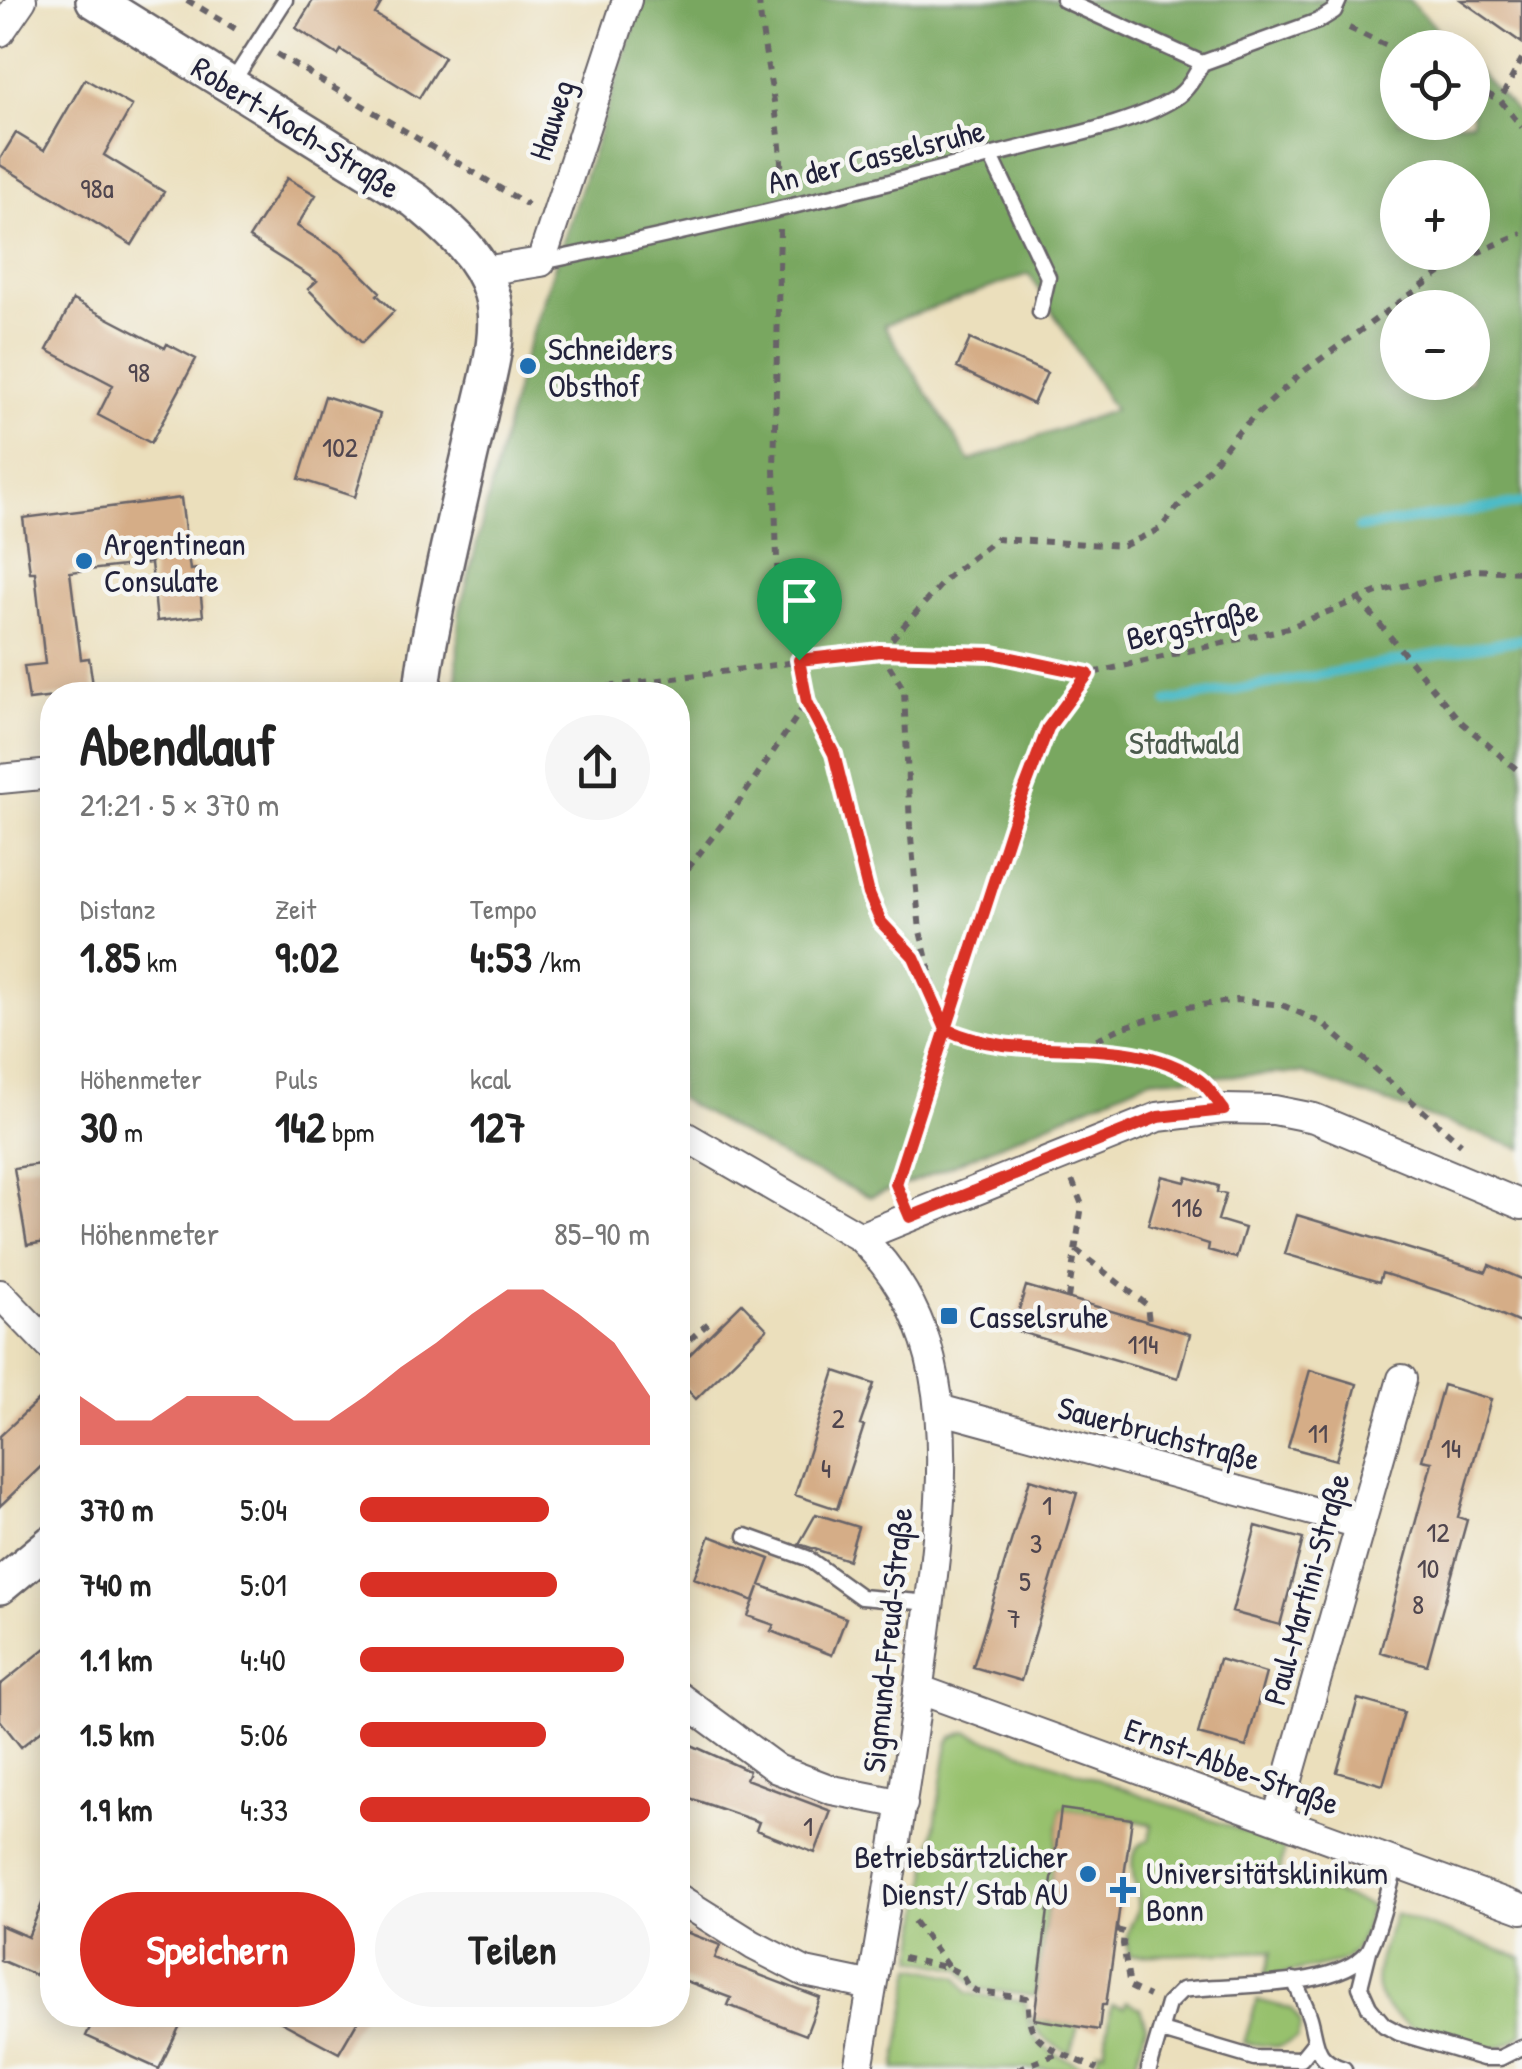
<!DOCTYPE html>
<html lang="de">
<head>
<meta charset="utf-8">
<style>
	:root { --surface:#fff; --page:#f6f6f6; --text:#222; --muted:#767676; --accent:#d93025 }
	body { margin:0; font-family:"Patrick Hand",sans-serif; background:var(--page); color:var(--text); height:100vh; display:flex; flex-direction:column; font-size:38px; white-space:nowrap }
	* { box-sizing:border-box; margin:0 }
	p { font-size:32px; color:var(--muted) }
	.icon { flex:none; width:55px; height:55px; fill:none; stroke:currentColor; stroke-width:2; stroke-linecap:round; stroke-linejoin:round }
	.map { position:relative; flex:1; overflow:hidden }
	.details { position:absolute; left:40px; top:682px; width:650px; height:1345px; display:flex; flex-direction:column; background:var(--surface); border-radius:40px; box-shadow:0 5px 25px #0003 }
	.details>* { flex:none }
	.fabs { position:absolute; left:1380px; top:30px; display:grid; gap:20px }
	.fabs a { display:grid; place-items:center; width:110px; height:110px; border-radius:50%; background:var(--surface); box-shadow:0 5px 25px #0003; font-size:50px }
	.pin { position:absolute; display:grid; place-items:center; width:85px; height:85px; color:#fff; margin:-102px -42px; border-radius:50% 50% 50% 0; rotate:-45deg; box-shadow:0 0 10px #0007 }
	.pin .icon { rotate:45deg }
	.round { display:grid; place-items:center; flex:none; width:105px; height:105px; border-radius:52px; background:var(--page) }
	.head { display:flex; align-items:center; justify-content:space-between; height:170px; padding:0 40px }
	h1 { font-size:55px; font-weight:700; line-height:75px }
	.figures { display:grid; grid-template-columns:repeat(3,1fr); gap:15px; height:170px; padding:10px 40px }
	.figures div { display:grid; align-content:center }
	.figures b { font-size:42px; font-weight:700 }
	.figures small { font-size:28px; font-weight:400 }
	.figures p { font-size:28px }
	.chart { height:280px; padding:20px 40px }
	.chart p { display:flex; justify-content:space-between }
	.chart svg { width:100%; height:180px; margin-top:10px; fill:var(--accent); opacity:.7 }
	.primary-button { display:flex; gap:20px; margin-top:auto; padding:20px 40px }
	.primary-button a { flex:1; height:115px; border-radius:60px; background:var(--accent); color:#fff; font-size:40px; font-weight:700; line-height:115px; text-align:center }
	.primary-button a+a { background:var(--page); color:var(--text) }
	ul { padding:0 40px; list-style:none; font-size:32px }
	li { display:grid; grid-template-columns:160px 120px 1fr; align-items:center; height:75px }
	li i { height:25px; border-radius:12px; background:var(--accent) }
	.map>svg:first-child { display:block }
</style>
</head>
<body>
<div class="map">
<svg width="1522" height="2069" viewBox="0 0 1522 2069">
	<rect width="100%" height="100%" fill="#f6f6f2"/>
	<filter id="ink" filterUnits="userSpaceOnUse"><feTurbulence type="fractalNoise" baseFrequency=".01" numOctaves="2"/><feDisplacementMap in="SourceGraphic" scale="20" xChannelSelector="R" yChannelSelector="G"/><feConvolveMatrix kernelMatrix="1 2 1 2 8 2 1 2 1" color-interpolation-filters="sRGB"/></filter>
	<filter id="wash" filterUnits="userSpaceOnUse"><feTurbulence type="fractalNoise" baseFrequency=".0048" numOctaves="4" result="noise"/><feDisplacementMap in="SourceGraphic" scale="40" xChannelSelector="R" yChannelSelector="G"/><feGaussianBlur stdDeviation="2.25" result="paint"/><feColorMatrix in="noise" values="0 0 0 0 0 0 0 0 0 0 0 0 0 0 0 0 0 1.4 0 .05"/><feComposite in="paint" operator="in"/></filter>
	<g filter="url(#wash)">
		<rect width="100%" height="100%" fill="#ebdfbc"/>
		<path fill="#97c16d" stroke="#5c7254" stroke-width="2.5" d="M966,1732L1284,1846L1280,1874L1371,1906C1364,1928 1362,1950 1340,1962L1264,1978L1272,1951L1129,1956C1128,1949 1126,1939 1128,1932C1130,1924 1136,1918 1137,1910C1141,1890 1117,1849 1149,1840L1152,1825L1132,1819L1061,1809L1035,1996L980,1989L974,1987L961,1969L914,1959L948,1743L952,1737Z
			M1395,1914L1522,1958V2034C1514,2041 1506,2046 1495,2048C1463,2053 1383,2025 1377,1989C1373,1965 1388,1937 1395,1914Z
			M913,1967L958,1977L968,1993L1026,2002C1027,2049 1052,2051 1088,2069H895Z
			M1257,2000L1292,2009L1301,2024L1297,2038L1279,2047L1244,2043Z
			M1126,2001L1140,2008L1146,2026L1134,2069H1103L1097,2066L1098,2050L1104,2051L1112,2005L1125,2007Z
			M1031,2019L1078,2026L1070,2053C1054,2045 1037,2037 1031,2019Z"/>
		<path fill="#79a760" stroke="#4e644e" stroke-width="2.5" fill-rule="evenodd" d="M643,0H1409L1455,47L1398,48V122H1472L1473,66L1522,117V1149L1302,1073L1150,1079L923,1178L870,1197L794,1163L678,1098V695H456L459,614L522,364ZM1398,178H1472V252H1398ZM1029,274L1114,410L970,461L884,325ZM1398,308H1472V382H1398Z"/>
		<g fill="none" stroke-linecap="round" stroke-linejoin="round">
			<path stroke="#4ebbc7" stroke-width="10" d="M1359,528L1522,503
				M1167,702L1522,639"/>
		</g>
		<g id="blocks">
			<path fill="#d5ad87" d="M313,0H383L375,14L444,57L419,98L341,50L338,55L296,28Z
				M1461,0H1522V43Z
				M85,79L132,106L104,155L164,192L132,245L0,165V159L16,133L44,150Z
				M287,178L316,195L297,226L342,254L380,292L377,295L394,311L362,343L308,289L317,281L249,238Z
				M73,300L165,348L167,344L196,359L151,443L98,415L113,385L47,350Z
				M970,339L1047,373L1033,404L957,368Z
				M325,396L380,414L355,497L299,479Z
				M181,498L190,570L198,569L203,616L157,621L151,563L70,572L81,659L89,658L94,692L29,700L24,666L45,664L35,572H30L23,518Z
				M52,1162V1241L27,1245L14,1168Z
				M1162,1176L1185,1182L1187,1177L1218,1186L1217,1192L1226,1194L1218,1220L1245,1228L1236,1258L1208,1250L1209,1244L1148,1225Z
				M1297,1215L1486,1272L1489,1265L1522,1279V1324L1468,1300L1382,1273L1379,1282L1285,1254Z
				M1026,1286L1190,1334L1178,1378L1013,1330Z
				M742,1303L767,1329L696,1399L678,1380V1366Z
				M1310,1370L1357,1384L1336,1460L1288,1447Z
				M835,1371L874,1384L860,1425L864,1426L837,1509L795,1495Z
				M1443,1385L1491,1399L1458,1517L1467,1520L1427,1665L1380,1652L1432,1462L1422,1460Z
				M52,1387V1456L0,1506V1436Z
				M1030,1479L1077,1493L1021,1681L973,1667Z
				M816,1514L858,1527L848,1560L799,1544Z
				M1256,1526L1303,1539L1280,1625L1232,1612Z
				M710,1536L770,1559L760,1585L846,1618L832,1655L771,1631L774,1625L748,1616L759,1587L754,1601L694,1578Z
				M52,1643V1722L21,1747L0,1720V1685Z
				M1219,1659L1266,1673L1246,1747L1198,1734Z
				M1358,1699L1404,1712L1383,1785L1337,1772Z
				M678,1739L749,1771L746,1779L831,1811L815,1853L756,1830L759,1822L678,1794Z
				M1061,1809L1132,1819L1106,2005H1102L1099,2030L1034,2019Z
				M52,1880V1973L38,1968L35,1975L0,1960V1925L28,1937Z
				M678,1929L720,1945L715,1958L820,1998L806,2035L728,2005L731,1998L678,1978Z
				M96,2015H185L159,2069L86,2036Z
				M268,2015H361L339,2053Z"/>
		</g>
	</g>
	<g filter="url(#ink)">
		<use href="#blocks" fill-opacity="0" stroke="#686468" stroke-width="2.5"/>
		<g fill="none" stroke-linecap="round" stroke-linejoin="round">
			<g stroke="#686468" stroke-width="19">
				<path id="service" d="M1064,0L1202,63
					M230,86L285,0
					M991,156L1048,277L1040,312
					M542,262C696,230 849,194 1001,153C1052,139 1131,126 1175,98C1188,90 1195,76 1202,63L1318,21L1334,11L1339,0
					M746,1536L807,1558L861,1597L930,1603
					M1369,1951L1360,1987L1369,2007L1384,2025L1399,2033L1483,2058H1500L1522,2047
					M1294,1980C1299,1992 1306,2005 1310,2018C1317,2042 1313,2060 1344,2069
					M1162,2031L1254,2058L1301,2059L1314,2043
					M1149,2069L1168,2004L1182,1990C1229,1983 1335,1991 1368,1952C1377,1939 1391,1882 1396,1864"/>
			</g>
			<g stroke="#686468" stroke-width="32">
				<path id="minor" d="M0,32L22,0
					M483,271L541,262L627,0
					M0,779L52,774
					M678,1132L860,1237C899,1275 924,1321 934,1375C951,1464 934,1567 923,1655C905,1794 882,1931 858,2069
					M860,1237L1158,1117L1224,1109L1274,1110L1314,1118L1522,1205
					M0,1294L52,1348
					M939,1409L1360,1524
					M918,1689L1522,1909
					M678,1696L777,1769L832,1790L903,1804
					M1277,1818L1402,1379
					M678,1898L753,1945L805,1972L872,1986"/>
			</g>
			<g stroke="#686468" stroke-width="40">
				<path id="tertiary" d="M94,0L415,200C446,226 481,254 492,294C503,333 487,378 479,416C464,481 448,546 435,611C430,639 423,667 422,695
					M0,1586L52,1543"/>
			</g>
			<path stroke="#686468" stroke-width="6" stroke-dasharray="8 8" stroke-linecap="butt" d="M187,0L241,32
				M759,0C763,63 784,124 781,187
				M1349,28L1398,51
				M277,54L528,205
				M1522,59L1500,100L1522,127
				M1472,87L1500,100
				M780,229L774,469L778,588L807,702L834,754L869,894L881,922L914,957L946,1029L965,1038L1010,1046L1080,1047L1121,1028L1188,1007L1237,1000L1282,1005L1322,1023L1461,1144
				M1359,599L1459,720L1522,774
				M881,651L948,577L996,539L1123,546L1160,529L1238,432L1300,374L1454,263L1522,233
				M881,652L904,690L910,827L920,931L936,996
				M545,695L881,651L993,653L1088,674
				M678,881L734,809L807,702
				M1081,1047L1163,1062L1202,1082
				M898,1190L896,1184L899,1173L1018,807L1048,728L1088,674L1288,628L1377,592L1474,570L1522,572
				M1076,1250L1147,1305L1149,1322
				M1068,1298L1082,1205L1072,1180
				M678,1350L712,1320
				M914,1921L948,1967
				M1116,1930L1124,1932L1123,1944L1130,1987L1149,1996
				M903,1958L949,1968L961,1974L968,1986L978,1992L1027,1998C1028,2006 1028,2015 1030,2023C1036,2049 1076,2058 1097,2069
				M1018,2069L1059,2053"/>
			<use href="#service" stroke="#fff" stroke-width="14"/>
			<use href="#minor" stroke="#fff" stroke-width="28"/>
			<use href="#tertiary" stroke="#fff" stroke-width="35"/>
		</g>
	</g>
	<g fill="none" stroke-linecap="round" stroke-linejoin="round" filter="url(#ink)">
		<g stroke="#fff" stroke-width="20">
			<path id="route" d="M799,660L807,702L834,754L869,894L881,922L914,957L946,1029L896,1184L910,1217L1158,1117L1224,1110C1216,1100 1209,1087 1199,1080C1125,1027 1024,1067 946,1029L1018,807L1048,728L1088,674L993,654L880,651L799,660"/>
		</g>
		<use href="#route" stroke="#d93025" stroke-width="12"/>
	</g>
	<g fill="#1f6fb2" stroke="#f6f6f2" stroke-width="4">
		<circle cx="528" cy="366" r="10"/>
		<circle cx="84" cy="561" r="10"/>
		<rect x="939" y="1306" width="20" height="20" rx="5"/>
		<circle cx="1088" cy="1874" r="10"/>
		<path d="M1118 1875h10v10h10v10h-10v10h-10v-10h-10v-10h10z"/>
	</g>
	<g text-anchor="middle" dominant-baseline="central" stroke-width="9" stroke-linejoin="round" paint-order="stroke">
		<g font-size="28" fill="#4f454e">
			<text x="97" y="188">98a</text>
			<text x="139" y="372">98</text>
			<text x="340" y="447">102</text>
			<text x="1187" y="1207">116</text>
			<text x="1143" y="1344">114</text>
			<text x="838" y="1418">2</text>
			<text x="1318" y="1433">11</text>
			<text x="1451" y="1448">14</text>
			<text x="826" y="1468">4</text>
			<text x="1047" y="1505">1</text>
			<text x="1438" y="1532">12</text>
			<text x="1036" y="1543">3</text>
			<text x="1428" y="1568">10</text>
			<text x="1025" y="1581">5</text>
			<text x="1418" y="1604">8</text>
			<text x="1014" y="1618">7</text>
			<text x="808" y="1826">1</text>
		</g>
		<g font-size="32" fill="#22223b" stroke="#f6f6f2">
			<text transform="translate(551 120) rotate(-72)">Hauweg</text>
			<text transform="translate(296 127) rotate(32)">Robert-Koch-Straße</text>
			<text transform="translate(876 156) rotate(-14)">An der Casselsruhe</text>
			<text transform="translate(1192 624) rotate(-13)">Bergstraße</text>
			<text transform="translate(1159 1433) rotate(15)">Sauerbruchstraße</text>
			<text transform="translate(1306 1589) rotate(-74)">Paul-Martini-Straße</text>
			<text transform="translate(887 1640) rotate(-84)">Sigmund-Freud-Straße</text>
			<text transform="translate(1232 1766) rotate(20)">Ernst-Abbe-Straße</text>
		</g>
		<g font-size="32" fill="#22223b" stroke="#f6f6f2" text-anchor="start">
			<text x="548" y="348">Schneiders<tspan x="548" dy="37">Obsthof</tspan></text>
			<text x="104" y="543">Argentinean<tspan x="104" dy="37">Consulate</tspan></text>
			<text x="969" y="1316">Casselsruhe</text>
			<text x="1068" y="1856" text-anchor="end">Betriebsärtzlicher<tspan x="1068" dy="37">Dienst/ Stab AU</tspan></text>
			<text x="1146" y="1872">Universitätsklinikum<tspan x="1146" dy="37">Bonn</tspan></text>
		</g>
		<g font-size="32" fill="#4b5a4c" stroke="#f6f6f2">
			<text x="1184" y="742">Stadtwald</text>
		</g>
	</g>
</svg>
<div class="fabs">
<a><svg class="icon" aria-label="locate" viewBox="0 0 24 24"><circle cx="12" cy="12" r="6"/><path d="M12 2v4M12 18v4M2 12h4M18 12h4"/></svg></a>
<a>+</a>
<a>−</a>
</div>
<div class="pin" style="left:799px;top:660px;background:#1e9e55"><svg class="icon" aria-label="arrive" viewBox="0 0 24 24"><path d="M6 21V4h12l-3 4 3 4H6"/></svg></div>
<section class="details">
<div class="head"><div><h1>Abendlauf</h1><p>21:21 · 5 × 370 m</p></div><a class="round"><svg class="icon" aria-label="share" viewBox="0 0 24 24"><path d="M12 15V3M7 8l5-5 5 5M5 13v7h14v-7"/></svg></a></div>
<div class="figures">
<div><p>Distanz</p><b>1.85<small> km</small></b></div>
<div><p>Zeit</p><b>9:02</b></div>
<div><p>Tempo</p><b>4:53<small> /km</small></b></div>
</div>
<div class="figures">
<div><p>Höhenmeter</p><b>30<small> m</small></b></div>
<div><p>Puls</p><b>142<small> bpm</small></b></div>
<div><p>kcal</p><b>127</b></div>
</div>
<div class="chart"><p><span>Höhenmeter</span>85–90 m</p>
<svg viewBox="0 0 160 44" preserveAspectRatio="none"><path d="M0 44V32L10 38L20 38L30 32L40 32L50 32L60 38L70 38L80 32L90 25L100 19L110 12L120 6L130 6L140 12L150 19L160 32V44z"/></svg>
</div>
<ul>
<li><b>370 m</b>5:04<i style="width:65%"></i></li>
<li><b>740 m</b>5:01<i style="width:68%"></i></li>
<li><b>1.1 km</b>4:40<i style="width:91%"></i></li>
<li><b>1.5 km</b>5:06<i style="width:64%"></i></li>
<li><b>1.9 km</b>4:33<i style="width:100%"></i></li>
</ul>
<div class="primary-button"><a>Speichern</a><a>Teilen</a></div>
</section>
</div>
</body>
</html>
